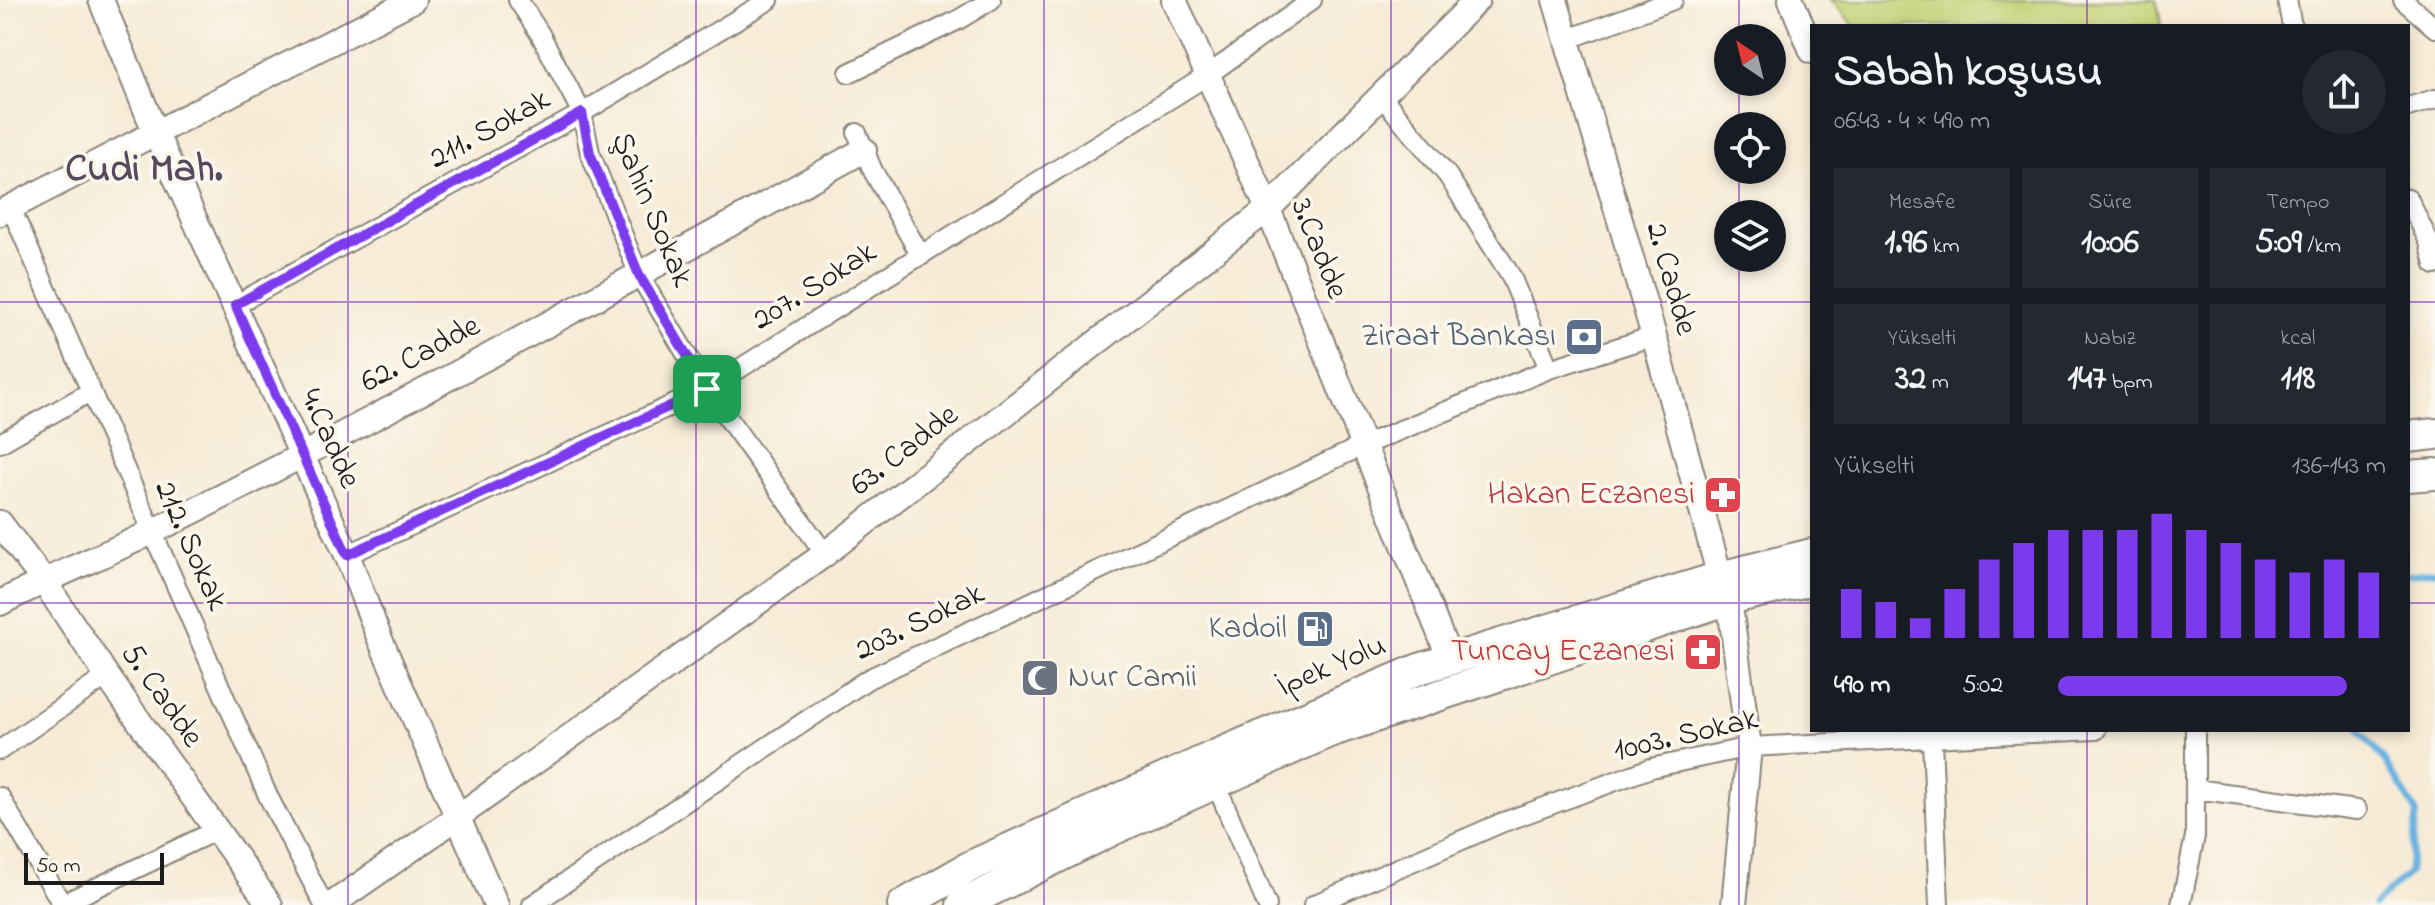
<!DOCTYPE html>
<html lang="tr">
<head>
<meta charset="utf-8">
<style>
	:root { --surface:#171b24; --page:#242831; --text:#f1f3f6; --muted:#9ea1a6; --accent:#7c3aed }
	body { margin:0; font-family:"Indie Flower",sans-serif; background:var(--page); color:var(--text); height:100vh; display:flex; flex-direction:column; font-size:30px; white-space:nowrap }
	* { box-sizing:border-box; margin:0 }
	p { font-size:26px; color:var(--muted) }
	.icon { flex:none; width:44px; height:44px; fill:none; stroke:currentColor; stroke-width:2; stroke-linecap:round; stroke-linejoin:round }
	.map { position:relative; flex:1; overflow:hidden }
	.side { position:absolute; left:1810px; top:24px; width:600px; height:708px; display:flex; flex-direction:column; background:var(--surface); border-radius:0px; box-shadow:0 4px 12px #0003 }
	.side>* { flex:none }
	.needle { width:52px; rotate:325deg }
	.controls { position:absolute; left:1714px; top:24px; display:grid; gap:16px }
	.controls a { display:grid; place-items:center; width:72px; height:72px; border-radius:50%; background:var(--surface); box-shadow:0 4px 12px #0003; font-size:40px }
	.scale { position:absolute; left:24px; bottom:20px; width:140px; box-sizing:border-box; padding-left:8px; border:4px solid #1c1c1c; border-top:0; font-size:22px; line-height:28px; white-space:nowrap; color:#1c1c1c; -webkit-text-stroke:6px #fbf7ec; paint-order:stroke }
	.pin { position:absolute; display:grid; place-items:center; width:68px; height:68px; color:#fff; margin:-34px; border-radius:16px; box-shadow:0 4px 12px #0006 }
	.round { display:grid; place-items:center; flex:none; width:84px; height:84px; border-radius:42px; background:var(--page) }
	.overview { display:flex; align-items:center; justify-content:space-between; height:136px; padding:0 24px }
	h1 { font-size:44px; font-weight:700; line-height:60px }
	.figures { display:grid; grid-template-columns:repeat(3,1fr); gap:12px; height:136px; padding:8px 24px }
	.figures div { display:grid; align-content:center; border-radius:0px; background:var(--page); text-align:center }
	.figures b { font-size:34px; font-weight:700 }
	.figures small { font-size:22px; font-weight:400 }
	.figures p { font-size:22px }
	.chart { height:224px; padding:16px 24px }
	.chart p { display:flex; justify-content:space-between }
	.chart svg { width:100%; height:144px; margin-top:8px; stroke:var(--accent); stroke-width:6 }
	ul { padding:0 24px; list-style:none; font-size:26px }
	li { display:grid; grid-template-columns:128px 96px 1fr; align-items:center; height:60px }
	li i { height:20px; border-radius:10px; background:var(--accent) }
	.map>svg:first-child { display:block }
</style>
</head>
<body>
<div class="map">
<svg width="2435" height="905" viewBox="0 0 2435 905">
	<rect width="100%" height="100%" fill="#fbf7ec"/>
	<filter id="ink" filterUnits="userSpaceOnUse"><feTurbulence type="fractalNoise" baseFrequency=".0125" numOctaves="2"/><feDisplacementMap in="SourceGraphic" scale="16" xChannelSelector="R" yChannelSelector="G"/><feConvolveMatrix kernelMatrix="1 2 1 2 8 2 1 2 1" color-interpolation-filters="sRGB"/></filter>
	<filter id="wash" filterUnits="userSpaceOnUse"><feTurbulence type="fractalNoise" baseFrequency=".006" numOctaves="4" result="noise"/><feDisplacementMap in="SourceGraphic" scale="32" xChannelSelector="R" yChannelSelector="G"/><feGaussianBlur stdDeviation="1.8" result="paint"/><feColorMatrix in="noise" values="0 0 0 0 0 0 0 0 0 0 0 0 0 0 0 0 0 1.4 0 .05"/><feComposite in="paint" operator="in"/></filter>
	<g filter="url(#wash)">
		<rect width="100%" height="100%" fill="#f6ebd6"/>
		<path fill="#c1d072" stroke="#6e7647" stroke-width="2" d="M1831,0H2156L2162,26H1854Z"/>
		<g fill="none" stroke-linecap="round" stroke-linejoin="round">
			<path stroke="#6ab3e2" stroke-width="6" d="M2408,574L2435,570
				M2359,730L2384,760L2417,813L2409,873L2374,905"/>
		</g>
	</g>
	<g filter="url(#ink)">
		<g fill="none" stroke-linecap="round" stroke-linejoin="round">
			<g stroke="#898479" stroke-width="22">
				<path id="minor" d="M518,0L540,34L582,113L590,153L639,275L707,389L825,554
					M2287,0L2292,26
					M2403,0L2435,28
					M1566,40L1673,0
					M849,73L958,20L991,0
					M1382,97L1448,176L1511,276L1549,369
					M2408,107L2435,99
					M857,133L873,171L921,256
					M2408,198L2429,242L2435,265
					M11,208L268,796L324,905
					M235,305L582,113L769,0
					M0,443L90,392
					M347,555L707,389L1208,75L1312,0
					M1932,739L1939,905
					M0,750L107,676
					M1216,784L1267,905
					M2195,789L2357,810
					M0,797L62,904
					M60,905L217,830
					M532,905L868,679L1364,445L1549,369L1654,336
					M1313,905L1501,823L1651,768L1749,747L2096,730
					M2181,905L2195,836V730"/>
			</g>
			<g stroke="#898479" stroke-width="28">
				<path id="tertiary" d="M101,0L156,134L347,555L379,637L496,905
					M1174,0L1268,209L1450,659
					M1555,0L1654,336L1720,577
					M1791,0L1812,51
					M0,213L413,0
					M0,523L43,580L107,676L270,905
					M1729,599L1749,747L1734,905
					M0,603C50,577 103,556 154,531C394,411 629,280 864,150
					M331,905L459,816L825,554L1268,209L1477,0"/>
			</g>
			<g stroke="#898479" stroke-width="34">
				<path id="trunk" d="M2408,437L2435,434
					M2408,476L2435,474
					M903,905L971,866L1214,756L1419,669L1720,577L1812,554
					M962,905L1112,830L1329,732L1729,599L1812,580"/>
			</g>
			<use href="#minor" stroke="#fff" stroke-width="18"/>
			<use href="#tertiary" stroke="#fff" stroke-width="24"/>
			<use href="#trunk" stroke="#fff" stroke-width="30"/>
		</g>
	</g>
	<g fill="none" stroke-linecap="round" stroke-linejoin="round" filter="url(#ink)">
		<g stroke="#fff" stroke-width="16">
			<path id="route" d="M582,113L590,153L639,275L707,389L347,555L235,305Z"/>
		</g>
		<use href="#route" stroke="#7c3aed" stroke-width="10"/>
	</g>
	<path fill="none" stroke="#7b2cbf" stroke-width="2" stroke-opacity="0.55" d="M348,0V905M696,0V905M1044,0V905M1391,0V905M1739,0V38M2087,0V26M1739,82V126M1739,170V214M1739,258V905M0,302H1812M2408,302H2435M0,603H1812M2408,603H2435M2087,730V905"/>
	<defs>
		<g id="bank-square" transform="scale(2)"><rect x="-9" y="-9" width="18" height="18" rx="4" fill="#5c6f8a" stroke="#fbf7ec"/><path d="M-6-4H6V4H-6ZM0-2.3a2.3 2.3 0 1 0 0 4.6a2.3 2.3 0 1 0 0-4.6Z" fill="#fff"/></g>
		<g id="pharmacy-square" transform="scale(2)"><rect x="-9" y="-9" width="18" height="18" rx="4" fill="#e0444e" stroke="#fbf7ec"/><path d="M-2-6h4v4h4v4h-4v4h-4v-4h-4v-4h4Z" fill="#fff"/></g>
		<g id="fuel-square" transform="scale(2)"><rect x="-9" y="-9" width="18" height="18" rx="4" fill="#5c6f8a" stroke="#fbf7ec"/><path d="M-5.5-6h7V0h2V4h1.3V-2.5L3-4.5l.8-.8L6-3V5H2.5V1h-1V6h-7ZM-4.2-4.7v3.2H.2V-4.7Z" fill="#fff"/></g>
		<g id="mosque-square" transform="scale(2)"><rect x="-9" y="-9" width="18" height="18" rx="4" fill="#6b7280" stroke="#fbf7ec"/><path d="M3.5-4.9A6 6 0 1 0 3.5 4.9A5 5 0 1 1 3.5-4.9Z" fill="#fff"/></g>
	</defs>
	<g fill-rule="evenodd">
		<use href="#bank-square" x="1584" y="337"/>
		<use href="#pharmacy-square" x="1723" y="495"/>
		<use href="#fuel-square" x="1315" y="629"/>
		<use href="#pharmacy-square" x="1703" y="652"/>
		<use href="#mosque-square" x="1040" y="678"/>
	</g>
	<g text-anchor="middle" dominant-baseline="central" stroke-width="7" stroke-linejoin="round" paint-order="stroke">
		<g font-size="32" fill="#1c1c1c" stroke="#fbf7ec">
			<text transform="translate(490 130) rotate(-29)">211. Sokak</text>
			<text transform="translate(651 210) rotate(67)">Şahin Sokak</text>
			<text transform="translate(1318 249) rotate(68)">3.Cadde</text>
			<text transform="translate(1670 279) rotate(74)">2. Cadde</text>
			<text transform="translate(815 287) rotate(-32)">207. Sokak</text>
			<text transform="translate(421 355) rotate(-28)">62. Cadde</text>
			<text transform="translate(329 439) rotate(66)">4.Cadde</text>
			<text transform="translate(905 451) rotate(-38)">63. Cadde</text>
			<text transform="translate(190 546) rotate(66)">212. Sokak</text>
			<text transform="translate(920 623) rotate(-26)">203. Sokak</text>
			<text transform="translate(1332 667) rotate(-23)">İpek Yolu</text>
			<text transform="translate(161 696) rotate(55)">5. Cadde</text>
			<text transform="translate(1686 736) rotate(-13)">1003. Sokak</text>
		</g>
		<g font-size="32" fill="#4e5e75" stroke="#fbf7ec" text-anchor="end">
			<text x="1556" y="337">Ziraat Bankası</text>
			<text x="1287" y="629">Kadoil</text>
		</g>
		<g font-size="32" fill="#be3a42" stroke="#fbf7ec" text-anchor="end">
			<text x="1695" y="495">Hakan Eczanesi</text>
			<text x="1675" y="652">Tuncay Eczanesi</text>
		</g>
		<g font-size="32" fill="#5b616d" stroke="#fbf7ec" text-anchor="start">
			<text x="1068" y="678">Nur Camii</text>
		</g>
		<g font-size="40" font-weight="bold" fill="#59495f" stroke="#fbf7ec">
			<text x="144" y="170">Cudi Mah.</text>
		</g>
	</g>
</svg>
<div class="controls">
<a><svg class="needle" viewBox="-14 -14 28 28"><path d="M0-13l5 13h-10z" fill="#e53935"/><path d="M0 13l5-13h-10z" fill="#9ea1a6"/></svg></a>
<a><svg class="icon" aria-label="locate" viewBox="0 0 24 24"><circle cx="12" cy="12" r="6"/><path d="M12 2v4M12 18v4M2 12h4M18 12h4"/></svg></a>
<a><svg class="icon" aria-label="layers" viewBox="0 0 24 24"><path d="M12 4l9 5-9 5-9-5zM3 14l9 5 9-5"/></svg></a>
</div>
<div class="scale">50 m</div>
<div class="pin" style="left:707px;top:389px;background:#1e9e55"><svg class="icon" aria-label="arrive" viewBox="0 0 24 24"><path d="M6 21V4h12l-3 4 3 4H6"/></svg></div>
<section class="side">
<div class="overview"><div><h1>Sabah koşusu</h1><p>06:43 · 4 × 490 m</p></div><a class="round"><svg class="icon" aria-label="share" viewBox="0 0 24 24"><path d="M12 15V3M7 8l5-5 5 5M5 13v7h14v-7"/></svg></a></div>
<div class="figures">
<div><p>Mesafe</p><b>1.96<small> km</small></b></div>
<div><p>Süre</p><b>10:06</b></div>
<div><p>Tempo</p><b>5:09<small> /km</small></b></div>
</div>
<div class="figures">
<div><p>Yükselti</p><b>32<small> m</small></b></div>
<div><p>Nabız</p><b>147<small> bpm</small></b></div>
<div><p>kcal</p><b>118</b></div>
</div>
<div class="chart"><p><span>Yükselti</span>136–143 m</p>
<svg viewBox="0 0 160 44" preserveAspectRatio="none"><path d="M5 44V29M15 44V33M25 44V38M35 44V29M45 44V20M55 44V15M65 44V11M75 44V11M85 44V11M95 44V6M105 44V11M115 44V15M125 44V20M135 44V24M145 44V20M155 44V24"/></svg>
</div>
<ul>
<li><b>490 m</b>5:02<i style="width:88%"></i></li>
</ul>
</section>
</div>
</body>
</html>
